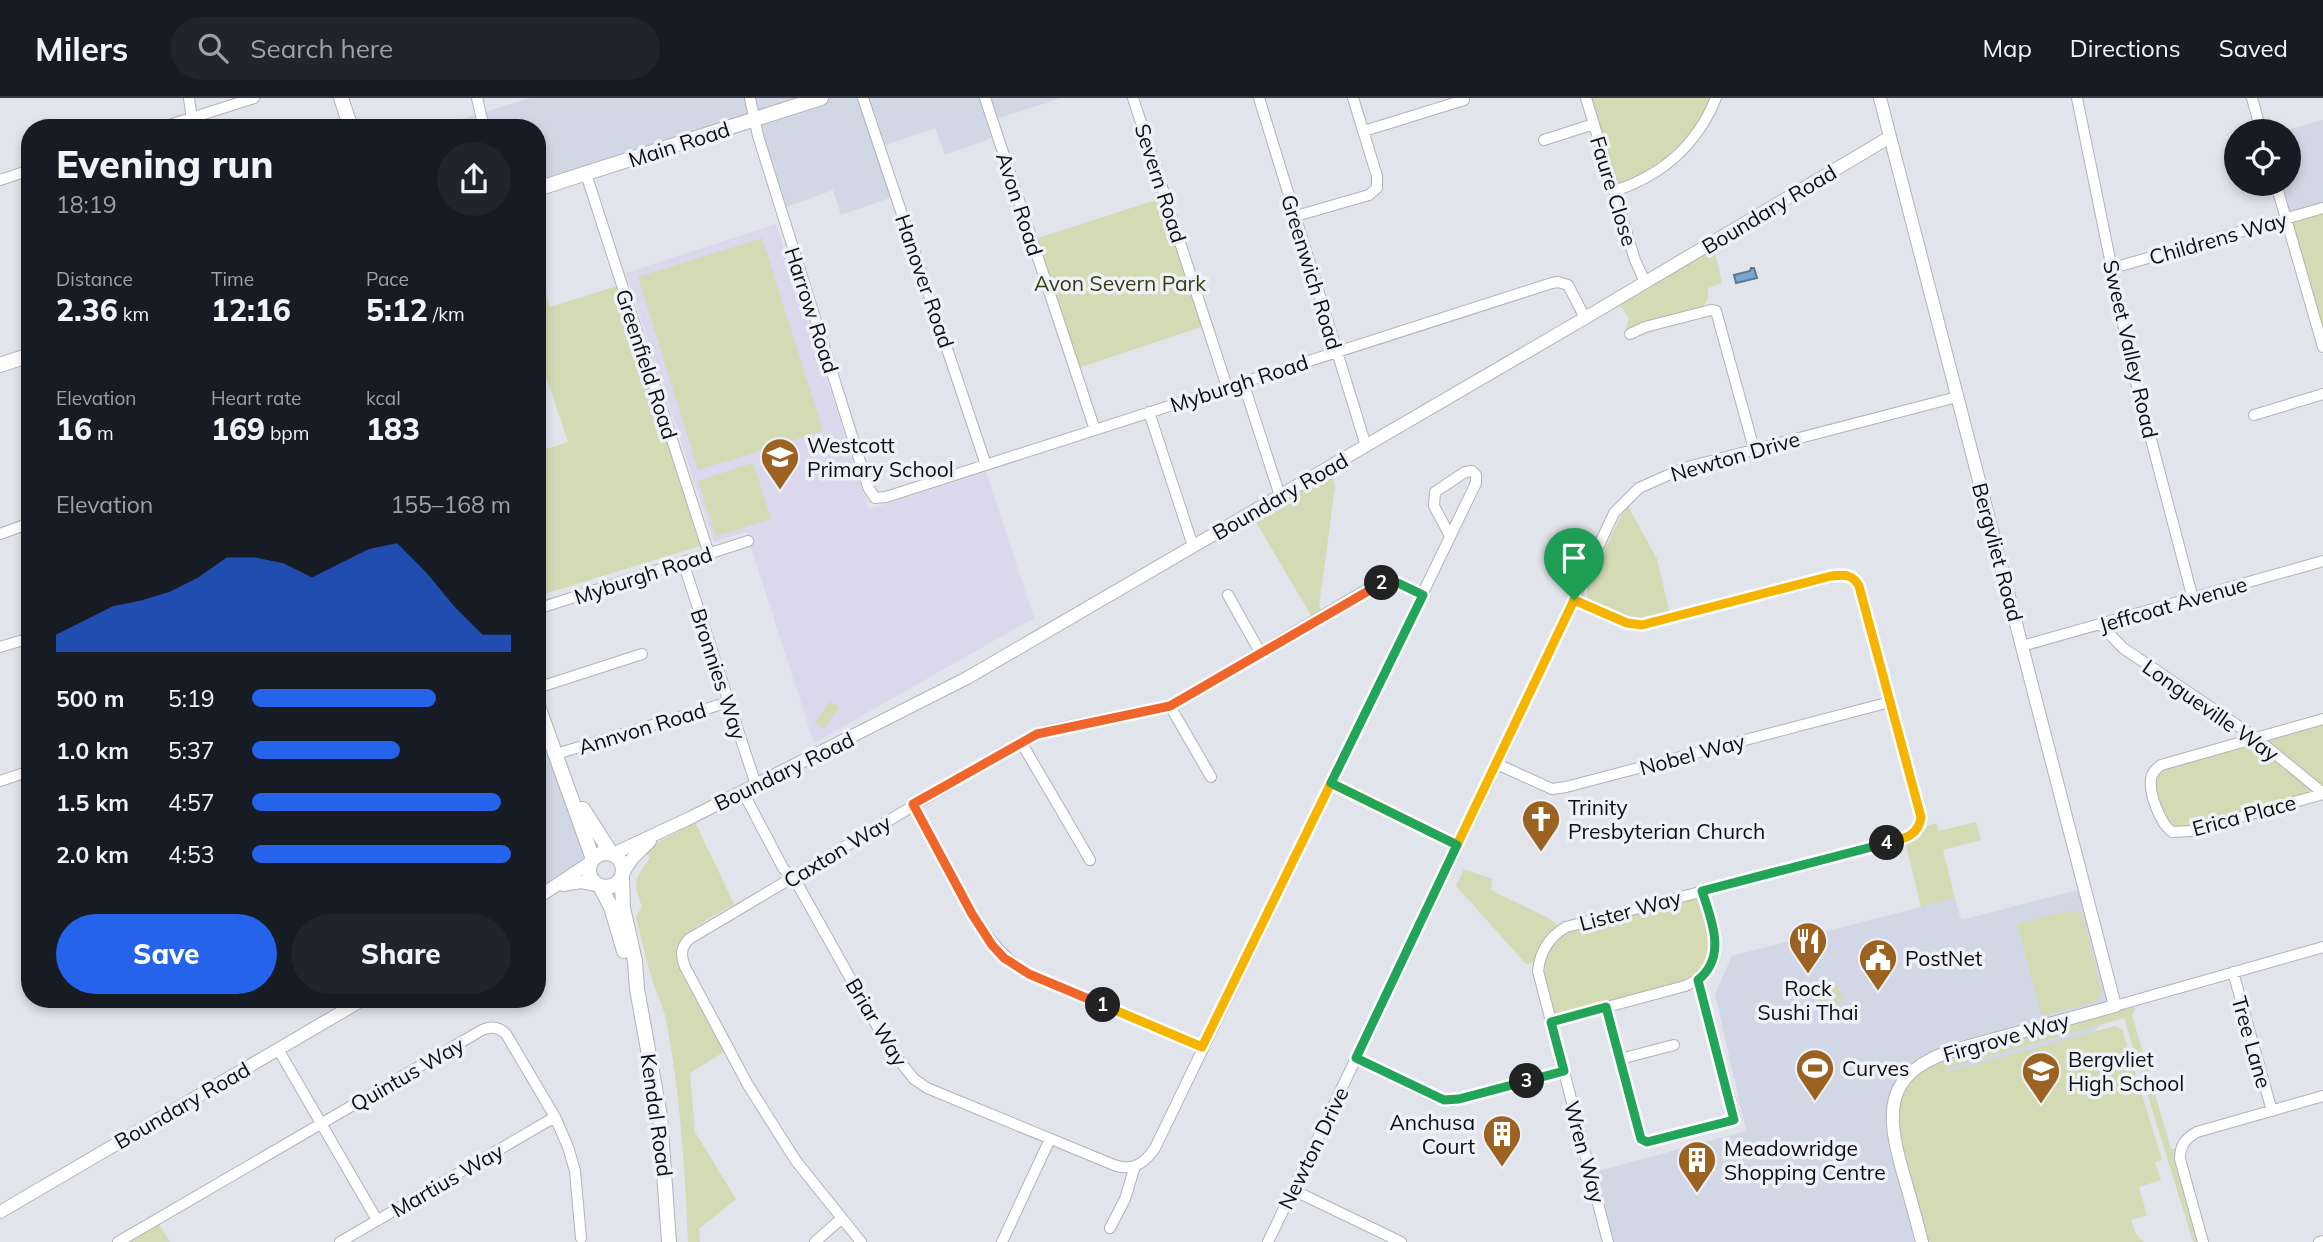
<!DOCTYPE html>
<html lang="en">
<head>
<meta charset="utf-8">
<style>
	:root { --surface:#171b24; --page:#20242c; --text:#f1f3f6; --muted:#9ea1a6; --line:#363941; --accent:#2563eb }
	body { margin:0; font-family:Mulish,sans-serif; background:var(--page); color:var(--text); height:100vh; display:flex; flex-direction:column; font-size:26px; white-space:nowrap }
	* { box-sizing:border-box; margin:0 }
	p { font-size:23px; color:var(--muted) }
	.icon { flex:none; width:38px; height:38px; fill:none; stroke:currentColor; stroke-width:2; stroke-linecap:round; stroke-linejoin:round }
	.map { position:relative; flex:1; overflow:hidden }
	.panel { position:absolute; left:21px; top:21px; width:525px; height:889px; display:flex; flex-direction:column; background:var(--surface); border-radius:28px; box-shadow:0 4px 10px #0003 }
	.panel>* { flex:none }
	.buttons { position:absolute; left:2224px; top:21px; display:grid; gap:14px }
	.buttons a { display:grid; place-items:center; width:77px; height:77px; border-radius:50%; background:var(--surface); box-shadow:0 4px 10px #0003; font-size:35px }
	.pin { position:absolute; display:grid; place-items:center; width:60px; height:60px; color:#fff; margin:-72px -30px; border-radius:50% 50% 50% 0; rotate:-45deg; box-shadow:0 0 7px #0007 }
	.pin .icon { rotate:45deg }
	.km { position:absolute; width:35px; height:35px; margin:-18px; border-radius:50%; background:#222; color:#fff; font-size:19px; line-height:35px; text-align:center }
	.round { display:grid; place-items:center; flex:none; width:74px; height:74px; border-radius:37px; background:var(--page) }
	.overview { display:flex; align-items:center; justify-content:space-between; height:119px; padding:0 35px }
	h1 { font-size:38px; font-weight:800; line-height:52px }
	.stats { display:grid; grid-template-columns:repeat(3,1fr); gap:10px; height:119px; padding:7px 35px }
	.stats div { display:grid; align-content:center }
	.stats b { font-size:30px; font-weight:800 }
	.stats small { font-size:19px; font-weight:400 }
	.stats p { font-size:19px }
	.chart { height:196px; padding:14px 35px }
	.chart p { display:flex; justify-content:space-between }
	.chart svg { width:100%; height:126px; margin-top:7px; fill:var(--accent); opacity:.7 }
	.button { display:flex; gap:14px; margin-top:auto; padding:14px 35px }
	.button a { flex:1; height:80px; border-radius:42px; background:var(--accent); color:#fff; font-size:28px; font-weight:800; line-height:80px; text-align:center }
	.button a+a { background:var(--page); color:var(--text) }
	ul { padding:0 35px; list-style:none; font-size:23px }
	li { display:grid; grid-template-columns:112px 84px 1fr; align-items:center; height:52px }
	li i { height:18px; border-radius:9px; background:var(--accent) }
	header { display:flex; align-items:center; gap:42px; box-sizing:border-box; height:98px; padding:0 35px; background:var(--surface); border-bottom:2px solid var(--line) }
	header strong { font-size:33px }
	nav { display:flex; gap:38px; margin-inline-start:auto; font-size:24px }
	.search { width:490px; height:63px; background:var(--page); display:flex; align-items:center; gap:18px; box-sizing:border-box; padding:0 24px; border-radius:38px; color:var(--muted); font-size:26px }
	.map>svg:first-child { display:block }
</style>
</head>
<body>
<header>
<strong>Milers</strong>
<div class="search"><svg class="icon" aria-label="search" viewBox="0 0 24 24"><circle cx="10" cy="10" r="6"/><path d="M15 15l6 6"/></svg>Search here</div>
<nav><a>Map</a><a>Directions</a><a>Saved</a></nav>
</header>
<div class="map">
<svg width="2323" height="1144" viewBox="0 0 2323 1144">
	<rect width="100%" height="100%" fill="#e2e4eb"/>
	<path fill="#d2d7e5" d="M530,0H1061L993,22L997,38L945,57L935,30L880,49L896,98L841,117L833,92L781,111L754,22L537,91V30H433Z
		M2323,22V110L2286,121L2276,86H2289V33H2282Z
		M537,605L593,761L544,796L537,782Z
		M2085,790L2115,908L1922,1144H1608L1591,1075L1746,1033L1715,896L1732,858L1955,800L1961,822Z"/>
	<path fill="#dbd7ed" d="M776,126L869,411L986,374L1034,520L814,645L746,434L714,444L626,175Z"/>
	<path fill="#d3dab4" d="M1586,0H1711L1715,2L1681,53L1614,93Z
		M1165,99L1207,227L1075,271L1032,142Z
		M2323,110V249L2286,121Z
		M762,140L823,333L698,372L638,179Z
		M1714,150L1722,185L1708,190V201L1703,208L1644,224L1625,234L1629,221L1620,206Z
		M537,169L550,209L617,188L700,448L537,498V354L568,344L546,278L537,280Z
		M753,365L771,421L716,438L698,383Z
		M1331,375L1335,389L1319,508L1322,513L1312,519L1253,419Z
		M1628,408L1657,461L1670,516C1639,524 1614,523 1588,501L1587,490L1619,422Z
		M830,603L839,609L824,631L815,624Z
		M2323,621V696L2180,734L2160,719L2154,673Z
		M695,724L734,806C712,820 674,833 677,865L724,954L690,975L695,1034L736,1101L699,1131L700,1144H688C685,1069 680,995 666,921C663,907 656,895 652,881C646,861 641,840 636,819L642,808C632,784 635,781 650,760L644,754L648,750Z
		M1976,724L1981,742L1943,752L1955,800L1921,809L1906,747L1919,740L1927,728L1937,725L1939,733Z
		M1464,771L1492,781L1491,792L1550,821L1558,828L1551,834L1534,865L1526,866L1456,788Z
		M1702,793L1716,848L1704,878L1551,924L1539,864L1555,835Z
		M2072,812L2082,816L2102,893L2097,903L2042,918L2017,826Z
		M1838,887L1843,904L1820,910L1816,893Z
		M2132,903L2135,912L2132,917L2171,1051H2180L2203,1144H2193L2124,920L1949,970L1947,974L2115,928L2122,931L2162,1062L2155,1064L2161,1082L2139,1089L2147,1117L2131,1122L2136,1136L2144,1144H1922L1891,1018L1915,970Z
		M159,1126L170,1144H128Z"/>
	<path fill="#7ba7d2" stroke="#5a7998" stroke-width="2" d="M1751,170H1754L1757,180L1736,185L1734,177L1750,173Z"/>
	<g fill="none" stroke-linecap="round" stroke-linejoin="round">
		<g stroke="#b1b3b9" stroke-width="12">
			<path id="minor" d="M189,0L193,30
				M477,0L484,30
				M750,0L758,38L868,389L875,400L886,399L1552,185L1558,184L1568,187L1585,220
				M863,0L986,367
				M985,0L1095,332
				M1133,0L1227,289
				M1259,0L1366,348
				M1586,0L1635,162L1645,184
				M2077,0L2132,269L2193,501
				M2252,0L2261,33
				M160,30L254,0
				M1364,33L1464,2
				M1544,42L1594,26
				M586,76L709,456
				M0,82L30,72
				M2276,86L2323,249
				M1614,93C1661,78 1697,47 1716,0
				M1296,118L1369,97L1377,90V78L1353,0
				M2113,170L2323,110
				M1630,236L1645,229L1711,212L1716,213L1754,351
				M1243,284L1280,398
				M1149,314L1193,448
				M2254,317L2323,296
				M0,436L30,425
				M683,464L756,687
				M1228,497L1260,554
				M1574,502L1627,525L1642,527L1831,479C1843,476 1852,475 1859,487L1921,719L1918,731L1903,741L1566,829C1549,839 1540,853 1538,873L1608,1144
				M537,511L748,443
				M2100,526L2123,550L2256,640L2323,695
				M2022,548L2323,463
				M0,549L30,540
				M537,590L642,556
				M1170,608L1211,679
				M2323,621L2161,667C2156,671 2152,674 2151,681C2149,696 2160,725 2172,734L2190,733L2323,696
				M1021,644L1090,762
				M556,656L729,604
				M1497,666L1552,691L1566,689L1890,604
				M0,683L30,673
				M1331,685L1457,747
				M743,694L783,770L798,787L890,951L914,981L927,990L1114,1067C1133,1074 1145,1065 1155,1050L1476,385V377L1472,373L1465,374L1435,394L1434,408L1450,438
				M913,707C926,731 939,755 952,779C973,817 991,853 1029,876L1202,949
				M2233,874L2272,1013
				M2115,908L2323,849
				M1606,909L1641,1041L1647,1044L1732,1023L1735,1020L1698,882
				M1551,924L1685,888C1731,868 1714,831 1702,793
				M278,951L377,1122
				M1356,960L1435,999L1452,1003L1564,973
				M1620,961L1674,947
				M1293,1092L1401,1144
				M1110,1130L1125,1101L1135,1068
				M118,1144L482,932C491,928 499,929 506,936L555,1019L568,1049L575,1073L581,1140
				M340,1144L555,1019
				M815,1144L842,1120
				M861,1144L796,1063L748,987L685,869C681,858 680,850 689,841L1021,644L1045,633L1170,608L1376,486C1394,481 1407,489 1423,497
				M1002,1144L1050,1041
				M1268,1144L1497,666L1614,415L1639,390L1684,370L1957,299
				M2203,1144L2180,1061C2180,1047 2185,1041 2197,1034L2323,998
				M2319,1144L2323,1143"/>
		</g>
		<g stroke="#b1b3b9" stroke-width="14">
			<path id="tertiary" d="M1880,0L2115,908L1951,953C1883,976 1886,1015 1903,1075C1910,1098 1916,1121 1922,1144
				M613,756L692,719L967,580L1585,220L1890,39
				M623,775L632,761L650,743
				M563,787L581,784L597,787
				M537,800L591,764
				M0,1114L364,901"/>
		</g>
		<g stroke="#b1b3b9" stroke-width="16">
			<path id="secondary" d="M341,0L351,30
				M537,91L821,0
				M0,267L30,257
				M537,605L593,761
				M583,711L611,755
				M589 772a17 17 0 1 1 34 0a17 17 0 1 1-34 0Z
				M622,780L623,810L635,863L637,891L660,1018L669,1144
				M600,788L611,809L624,853"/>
		</g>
		<use href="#minor" stroke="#fff" stroke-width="10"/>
		<use href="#tertiary" stroke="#fff" stroke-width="12"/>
		<use href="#secondary" stroke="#fff" stroke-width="14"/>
	</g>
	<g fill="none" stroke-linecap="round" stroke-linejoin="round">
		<g stroke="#fff" stroke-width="14">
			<path id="split-1" d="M1103,907L1202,949L1331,685L1457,747L1574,502"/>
		</g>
		<g stroke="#fff" stroke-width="14">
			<path id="split-2" d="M1103,907L1029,876L1004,860L992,847L972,816L913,706L1037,636L1170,608L1382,485"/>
		</g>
		<g stroke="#fff" stroke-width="14">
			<path id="split-3" d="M1382,485H1398L1423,497L1331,685L1457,747L1356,960L1444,1002L1459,1001L1527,983"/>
		</g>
		<g stroke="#fff" stroke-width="14">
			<path id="split-4" d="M1527,983L1564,973L1551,924L1606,909L1641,1041L1647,1044L1734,1022L1698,882C1727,859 1712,823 1702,793L1887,745"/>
		</g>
		<g stroke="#fff" stroke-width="14">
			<path id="split-5" d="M1574,502L1627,525L1642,527L1831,478C1843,477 1852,475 1859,488L1921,719C1919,738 1903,741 1887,745"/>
		</g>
		<use href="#split-1" stroke="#f5b400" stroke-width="9"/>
		<use href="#split-2" stroke="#f0652b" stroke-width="9"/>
		<use href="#split-3" stroke="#22a559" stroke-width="9"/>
		<use href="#split-4" stroke="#22a559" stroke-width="9"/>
		<use href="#split-5" stroke="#f5b400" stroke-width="9"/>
	</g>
	<defs>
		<g id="school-pin" transform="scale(2.0125)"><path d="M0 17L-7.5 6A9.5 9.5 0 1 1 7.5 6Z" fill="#9c6221" stroke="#eff1f8"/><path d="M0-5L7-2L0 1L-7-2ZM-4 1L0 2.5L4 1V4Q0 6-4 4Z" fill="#fff"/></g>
		<g id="church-pin" transform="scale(2.0125)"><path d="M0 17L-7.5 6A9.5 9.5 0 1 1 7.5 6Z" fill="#9c6221" stroke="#eff1f8"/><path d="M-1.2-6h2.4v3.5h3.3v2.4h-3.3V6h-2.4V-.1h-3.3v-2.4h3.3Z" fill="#fff"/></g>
		<g id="restaurant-pin" transform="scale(2.0125)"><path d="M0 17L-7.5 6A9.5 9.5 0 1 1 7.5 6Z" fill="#9c6221" stroke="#eff1f8"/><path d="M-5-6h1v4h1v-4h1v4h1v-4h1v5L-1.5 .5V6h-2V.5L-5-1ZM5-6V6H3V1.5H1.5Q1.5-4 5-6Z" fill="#fff"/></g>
		<g id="civic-pin" transform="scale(2.0125)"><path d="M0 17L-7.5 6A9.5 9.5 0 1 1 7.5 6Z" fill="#9c6221" stroke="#eff1f8"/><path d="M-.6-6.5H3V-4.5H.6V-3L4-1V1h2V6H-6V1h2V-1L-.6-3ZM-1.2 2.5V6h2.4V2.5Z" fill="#fff"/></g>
		<g id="stadium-pin" transform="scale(2.0125)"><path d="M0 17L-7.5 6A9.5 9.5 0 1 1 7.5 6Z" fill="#9c6221" stroke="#eff1f8"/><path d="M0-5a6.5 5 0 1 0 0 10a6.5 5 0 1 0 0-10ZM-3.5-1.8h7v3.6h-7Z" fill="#fff"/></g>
		<g id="building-pin" transform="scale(2.0125)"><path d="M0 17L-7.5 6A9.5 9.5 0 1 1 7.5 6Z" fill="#9c6221" stroke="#eff1f8"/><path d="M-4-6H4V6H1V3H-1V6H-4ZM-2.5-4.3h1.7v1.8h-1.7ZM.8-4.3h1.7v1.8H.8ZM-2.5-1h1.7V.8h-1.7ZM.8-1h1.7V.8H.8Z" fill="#fff"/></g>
	</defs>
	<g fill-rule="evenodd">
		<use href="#school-pin" x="780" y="359"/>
		<use href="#church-pin" x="1541" y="721"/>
		<use href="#restaurant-pin" x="1808" y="843"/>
		<use href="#civic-pin" x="1878" y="860"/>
		<use href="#stadium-pin" x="1815" y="970"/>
		<use href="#school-pin" x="2041" y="973"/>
		<use href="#building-pin" x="1502" y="1036"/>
		<use href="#building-pin" x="1697" y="1062"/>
	</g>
	<g text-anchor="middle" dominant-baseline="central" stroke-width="7" stroke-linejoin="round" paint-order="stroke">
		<g font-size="21" fill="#0d0e10" stroke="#eff1f8">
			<text transform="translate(679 46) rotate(-18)">Main Road</text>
			<text transform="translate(1161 85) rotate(72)">Severn Road</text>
			<text transform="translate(1614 93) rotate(73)">Faure Close</text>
			<text transform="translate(1020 106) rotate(72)">Avon Road</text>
			<text transform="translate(1769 111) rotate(-31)">Boundary Road</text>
			<text transform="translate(2218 140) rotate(-16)">Childrens Way</text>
			<text transform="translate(1312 174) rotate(73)">Greenwich Road</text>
			<text transform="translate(925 183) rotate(71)">Hanover Road</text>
			<text transform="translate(812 212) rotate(72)">Harrow Road</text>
			<text transform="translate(2131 251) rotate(77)">Sweet Valley Road</text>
			<text transform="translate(647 266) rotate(72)">Greenfield Road</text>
			<text transform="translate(1239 285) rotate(-18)">Myburgh Road</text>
			<text transform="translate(1735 358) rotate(-16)">Newton Drive</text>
			<text transform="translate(1280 398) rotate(-30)">Boundary Road</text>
			<text transform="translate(1998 454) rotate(75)">Bergvliet Road</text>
			<text transform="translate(643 477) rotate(-18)">Myburgh Road</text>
			<text transform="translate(2173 506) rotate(-16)">Jeffcoat Avenue</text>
			<text transform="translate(719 576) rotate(72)">Bronnies Way</text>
			<text transform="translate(2211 612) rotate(35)">Longueville Way</text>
			<text transform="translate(642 630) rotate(-17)">Annvon Road</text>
			<text transform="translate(1692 656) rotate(-15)">Nobel Way</text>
			<text transform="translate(784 673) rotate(-26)">Boundary Road</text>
			<text transform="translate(2244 717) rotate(-15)">Erica Place</text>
			<text transform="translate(837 753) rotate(-31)">Caxton Way</text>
			<text transform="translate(1630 812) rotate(-15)">Lister Way</text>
			<text transform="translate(877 924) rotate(59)">Briar Way</text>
			<text transform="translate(2006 939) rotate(-16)">Firgrove Way</text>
			<text transform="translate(2252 944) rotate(74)">Tree Lane</text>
			<text transform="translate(407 976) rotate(-30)">Quintus Way</text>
			<text transform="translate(182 1007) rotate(-30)">Boundary Road</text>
			<text transform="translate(657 1017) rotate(82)">Kendal Road</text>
			<text transform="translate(1313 1050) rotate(-64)">Newton Drive</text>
			<text transform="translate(1585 1054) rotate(75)">Wren Way</text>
			<text transform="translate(447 1082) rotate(-30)">Martius Way</text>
		</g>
		<g font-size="21" fill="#373d10" stroke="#eff1f8">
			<text x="1120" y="185">Avon Severn Park</text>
		</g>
		<g font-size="21" fill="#0d0e10" stroke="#eff1f8" text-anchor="start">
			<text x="807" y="347">Westcott<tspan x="807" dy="24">Primary School</tspan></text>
			<text x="1568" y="709">Trinity<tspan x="1568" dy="24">Presbyterian Church</tspan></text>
			<text x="1905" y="860">PostNet</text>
			<text x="1808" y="890" text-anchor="middle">Rock<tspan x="1808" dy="24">Sushi Thai</tspan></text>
			<text x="2068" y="961">Bergvliet<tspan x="2068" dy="24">High School</tspan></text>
			<text x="1842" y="970">Curves</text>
			<text x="1475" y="1024" text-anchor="end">Anchusa<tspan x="1475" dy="24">Court</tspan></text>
			<text x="1724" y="1050">Meadowridge<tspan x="1724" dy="24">Shopping Centre</tspan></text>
		</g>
	</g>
</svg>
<div class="buttons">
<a><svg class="icon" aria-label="locate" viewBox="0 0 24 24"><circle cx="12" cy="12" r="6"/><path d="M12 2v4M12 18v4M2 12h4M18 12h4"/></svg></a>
</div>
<div class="pin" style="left:1574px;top:502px;background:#1e9e55"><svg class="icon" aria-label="arrive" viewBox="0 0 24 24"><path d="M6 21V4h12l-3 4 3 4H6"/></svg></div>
<b class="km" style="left:1103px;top:907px">1</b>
<b class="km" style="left:1382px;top:485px">2</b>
<b class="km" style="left:1527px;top:983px">3</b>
<b class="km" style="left:1887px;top:745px">4</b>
<section class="panel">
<div class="overview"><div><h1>Evening run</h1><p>18:19</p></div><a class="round"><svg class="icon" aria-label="share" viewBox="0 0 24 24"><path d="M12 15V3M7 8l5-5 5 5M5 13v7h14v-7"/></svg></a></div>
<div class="stats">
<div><p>Distance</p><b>2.36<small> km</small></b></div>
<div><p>Time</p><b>12:16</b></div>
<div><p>Pace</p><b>5:12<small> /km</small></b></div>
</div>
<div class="stats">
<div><p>Elevation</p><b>16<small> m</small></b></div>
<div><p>Heart rate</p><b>169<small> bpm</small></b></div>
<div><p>kcal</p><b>183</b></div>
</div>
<div class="chart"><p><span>Elevation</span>155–168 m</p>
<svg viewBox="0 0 160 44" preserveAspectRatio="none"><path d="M0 44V38L10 33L20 28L30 26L40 23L50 18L60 11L70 11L80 13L90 18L100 13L110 8L120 6L130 16L140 28L150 38L160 38V44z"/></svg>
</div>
<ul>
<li><b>500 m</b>5:19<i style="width:71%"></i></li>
<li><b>1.0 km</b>5:37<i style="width:57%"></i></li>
<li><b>1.5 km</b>4:57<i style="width:96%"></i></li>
<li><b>2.0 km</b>4:53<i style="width:100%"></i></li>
</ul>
<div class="button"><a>Save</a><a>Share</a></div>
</section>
</div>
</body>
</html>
